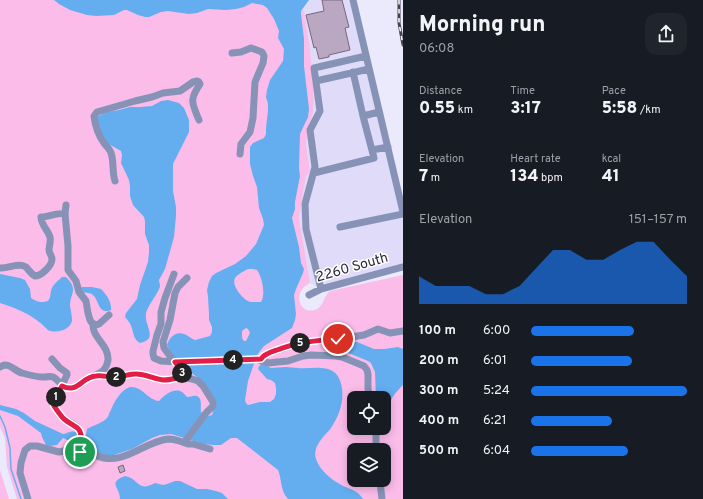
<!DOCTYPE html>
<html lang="en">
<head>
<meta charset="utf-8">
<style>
	:root { --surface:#171b24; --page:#20242c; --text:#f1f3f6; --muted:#9ea1a6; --accent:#1a73e8 }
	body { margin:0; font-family:Overpass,sans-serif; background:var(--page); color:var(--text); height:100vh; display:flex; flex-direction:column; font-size:15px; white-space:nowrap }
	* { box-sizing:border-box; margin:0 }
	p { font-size:13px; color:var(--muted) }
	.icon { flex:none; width:22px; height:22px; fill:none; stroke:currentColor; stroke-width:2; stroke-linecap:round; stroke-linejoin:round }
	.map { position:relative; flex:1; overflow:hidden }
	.drawer { display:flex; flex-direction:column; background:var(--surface); width:300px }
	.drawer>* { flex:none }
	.tools { position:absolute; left:347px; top:391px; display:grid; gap:8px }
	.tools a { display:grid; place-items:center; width:44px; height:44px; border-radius:8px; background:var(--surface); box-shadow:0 2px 10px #0003; font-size:20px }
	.pin { position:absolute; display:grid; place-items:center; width:34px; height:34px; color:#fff; margin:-17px; border:2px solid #fff; border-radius:50%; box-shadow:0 1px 4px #0007 }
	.km { position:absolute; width:20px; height:20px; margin:-10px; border-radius:50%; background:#222; color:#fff; font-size:11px; line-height:20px; text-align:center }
	.round { display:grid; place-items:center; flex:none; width:42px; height:42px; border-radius:12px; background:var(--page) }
	.head { display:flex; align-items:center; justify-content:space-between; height:68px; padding:0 16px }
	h1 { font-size:22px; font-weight:800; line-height:30px }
	.stats { display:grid; grid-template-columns:repeat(3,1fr); gap:6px; height:68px; padding:4px 16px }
	.stats div { display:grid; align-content:center }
	.stats b { font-size:17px; font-weight:800 }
	.stats small { font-size:11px; font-weight:400 }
	.stats p { font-size:11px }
	.chart { height:112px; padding:8px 16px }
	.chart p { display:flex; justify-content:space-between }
	.chart svg { width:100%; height:72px; margin-top:4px; fill:var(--accent); opacity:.7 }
	ul { padding:0 16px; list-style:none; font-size:13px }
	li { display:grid; grid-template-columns:64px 48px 1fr; align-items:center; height:30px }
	li i { height:10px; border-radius:5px; background:var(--accent) }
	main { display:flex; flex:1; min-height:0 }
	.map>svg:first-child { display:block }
</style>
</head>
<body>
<main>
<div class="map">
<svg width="403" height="499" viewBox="0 0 403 499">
	<rect width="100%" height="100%" fill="#ebe9fc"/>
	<path fill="#dfdbf9" d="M292,0H353L403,212V267L321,289L310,283L299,218L306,175L310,171L306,144L309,124L313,113L314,100L310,49Z"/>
	<path fill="#fbbcea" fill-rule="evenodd" d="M0,0H292L304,11L310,49L314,100L313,113L309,124L306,144L310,171L306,176L299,218L310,283C290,293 301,317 317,309C324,305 323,297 330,291L403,275V499H17L7,467L5,438L0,427ZM354,398H384V428H354ZM354,450H384V480H354Z
		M0,470L9,499H0Z"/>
	<path fill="#64aeef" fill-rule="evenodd" d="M54,0H309L301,11V14L304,39V66L309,109L308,117L300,134L299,168L300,176L295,202V209L292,218L299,247L301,263L304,269L303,273L296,289L294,295L296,314L295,320L292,328L264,346L257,355L248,381L245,400L246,403L248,405L260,402H270L274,399L276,394V388L275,383L271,380L267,379L258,369L259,366L263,364C266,365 268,367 271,368C276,368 281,367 286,367C290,367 294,368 298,368C310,369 324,365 334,372C339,376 341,382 342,388C344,402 339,416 331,428C324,437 312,446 316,459C320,471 332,480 343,486C352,490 357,490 363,499H288C280,491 282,479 278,470L237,438H231L221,445H213L204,444L171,434L160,435L152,438L132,449L108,457H102L89,447L86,435L87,429C92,426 104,422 107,418C109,416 109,412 111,410C114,402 122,388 131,387C143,387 148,400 159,401C163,396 174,387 182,392C184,393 185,395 187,397C190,397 194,395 197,396C203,399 200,407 201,412L208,416L212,415L215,405C212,399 210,391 205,386C201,379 195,376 189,371C180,365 171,355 167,345C169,338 175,331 184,334C188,335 191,339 195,340L210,336L212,332V327L209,320V314L208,297L207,290L209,282L212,276L216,273L235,264L246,256L256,244L264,225L263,219L259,208L257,187L253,176L250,164V147L253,143L264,138L266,134V128L268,110V104L266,97L267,90L270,80L283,61L284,49L278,38L279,31L274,19L267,8L263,5L257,4L252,3L244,7L236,9L226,10L208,9L197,13L189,14L168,11L161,12L149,17H145L138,15L127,10H124L114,15L96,16L87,15L70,10L59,4ZM248,269H253L257,270C262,277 266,294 261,302C258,302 254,302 251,302C244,301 231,286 235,278C238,274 244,271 248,269ZM246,328L248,329L250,333L246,341H244L242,338V331Z
		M168,100L179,103L184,108L189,120V132L173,164V191L176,207V216L174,237L165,269L159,280C159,282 160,284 160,286C160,291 147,306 146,314C144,326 159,339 140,343C133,339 134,333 131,326C130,322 127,320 125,317L126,313L137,299L140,285L148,262L149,252V245L145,234V221L144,217L133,205L130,196V186L129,180L121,163L122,155L121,151L105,142L97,121L98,116L107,112L119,110L130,107H140L152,106L161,101Z
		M0,274L20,278L25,280L30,289L31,298C37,302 41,303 48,301C51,297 50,295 51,291C52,285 58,281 62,277H66C79,290 70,293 70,306C71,311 72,316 72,321C70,330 56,334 48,330C44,327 43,324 39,322C36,319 32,317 29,315C20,310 10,306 0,303Z
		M82,287H92L101,289C106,294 112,302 111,310C99,315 99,302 94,296C91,292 86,293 81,292V288Z
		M338,342H357L374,349H384L398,347L403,349V385C400,388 397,391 394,395C390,400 390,408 384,412V398H376L375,372L371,363L368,361L346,352L338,345Z
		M0,405L16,409L24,413L35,421L63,434C68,434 73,428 78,434V440L72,442L63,438L57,445L50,446L46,445L42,437L41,433L18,416L0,410Z
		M125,476C139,478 137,493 155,483L163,485L167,484L175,481H180L197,489H207L216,491L222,493L228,499H120C120,487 107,483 125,476Z"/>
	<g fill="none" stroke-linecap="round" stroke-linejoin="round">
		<path stroke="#64aeef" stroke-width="1.5" d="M0,416L5,427L10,448L11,469L21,499"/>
	</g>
	<path fill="#baa8c3" stroke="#77677f" d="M322,0H342L349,27L345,28L350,50L329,55V57L319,59L316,47L314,48L306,15L324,11Z
		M123,465L125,471L120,473L118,467Z"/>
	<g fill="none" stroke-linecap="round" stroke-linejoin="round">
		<path stroke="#8793b6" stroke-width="7" d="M353,0L403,212
			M232,53L241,52L251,48L262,52L264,56L263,63L255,82L253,118L250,132L241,144L240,154
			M316,81L369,69
			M363,116L379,112
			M372,150L388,147
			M314,173L374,158L363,116L353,72
			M115,181C112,173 114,160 111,153C110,149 106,146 104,143C99,136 95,125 94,116L97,112L135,101L152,97L163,93L180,91L193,82L197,81L199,82L200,84C189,100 192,103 199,120
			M65,214L68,246V270L76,281L79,292L86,301L88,313L90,320L92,323L96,325L99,324L109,315
			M340,227L403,214
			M0,268C8,269 18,262 26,267C29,270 31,274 35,276C41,276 52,266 52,259C52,256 49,253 49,250C49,246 51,242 50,237C48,230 41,225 41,217C49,217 56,212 65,214L66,205
			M174,274L165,298L161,312V324L157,335L153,351V354L154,358L161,361L178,362L261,359
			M321,289L306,229L305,204L315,167L310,130L320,111L314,68L366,56
			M309,295L321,289L403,267
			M52,359L60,368L67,373V375L55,399L54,406C57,411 60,417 65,420C70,423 75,424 78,428C83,435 80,442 85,448C88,451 91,453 95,455C123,468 142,442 168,439C174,439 180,441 185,443
			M0,367C9,361 14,371 22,373C29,375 37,377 44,377C47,377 50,376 53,377C60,380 60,388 71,388C78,388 82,380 89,378C99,374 106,372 108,360C109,345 92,338 93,324
			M96,376L117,377L135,374L145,375L155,378L164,380L182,377L192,379L198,381L203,386L213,402V406L206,413L186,440L185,443L188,444H193L210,449
			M182,377L181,371L164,348L163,342L170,320L175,293L178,287L187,278
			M370,398L368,389V374L367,370L364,366L342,357L336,356L311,355L303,356L288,361L277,362L269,363L261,361V358L270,353L299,343L310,341L338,339L364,335L378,329L390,333L403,331
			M376,428V450
			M380,482L382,499
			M28,499L20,473L21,463L25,450L30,446H37L59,452L78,448"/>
		<g stroke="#44424f" stroke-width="3">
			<path id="rail" d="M399,0V23L403,45"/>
		</g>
		<use href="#rail" stroke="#fff" stroke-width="1.5" stroke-dasharray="4.5" stroke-linecap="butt"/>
	</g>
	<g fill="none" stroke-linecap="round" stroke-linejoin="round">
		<g stroke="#fff" stroke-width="8">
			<path id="route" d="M80,452L79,451L78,448V445L82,443C81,424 76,429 64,419C60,415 57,410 54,406L55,398L62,386C78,394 81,377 96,376C102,375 108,377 114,377C122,377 129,374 136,374C146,374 154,379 164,380C170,380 176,378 182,377V371L175,362L261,359C264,354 271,352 277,350C297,342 317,340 338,339"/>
		</g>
		<use href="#route" stroke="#e11d48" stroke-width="5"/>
	</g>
	<g text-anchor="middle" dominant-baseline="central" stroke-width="3" stroke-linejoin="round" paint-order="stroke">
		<g font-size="14" fill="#2e2c38" stroke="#fff">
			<text transform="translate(352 268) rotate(-16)">2260 South</text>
		</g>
	</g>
</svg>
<div class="tools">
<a><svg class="icon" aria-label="locate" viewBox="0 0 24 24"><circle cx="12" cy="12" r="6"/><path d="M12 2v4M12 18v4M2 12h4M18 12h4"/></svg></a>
<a><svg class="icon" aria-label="layers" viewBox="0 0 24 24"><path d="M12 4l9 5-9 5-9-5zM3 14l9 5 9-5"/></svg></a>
</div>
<div class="pin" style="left:80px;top:452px;background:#1e9e55"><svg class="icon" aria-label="arrive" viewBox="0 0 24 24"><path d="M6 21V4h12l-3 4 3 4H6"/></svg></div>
<div class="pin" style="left:338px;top:339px;background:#d93025"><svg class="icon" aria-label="check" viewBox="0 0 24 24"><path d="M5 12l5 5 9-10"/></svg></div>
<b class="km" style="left:56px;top:397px">1</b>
<b class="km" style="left:116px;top:377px">2</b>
<b class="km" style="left:182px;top:373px">3</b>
<b class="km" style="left:233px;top:360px">4</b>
<b class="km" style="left:300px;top:343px">5</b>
</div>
<section class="drawer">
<div class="head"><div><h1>Morning run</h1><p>06:08</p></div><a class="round"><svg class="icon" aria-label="share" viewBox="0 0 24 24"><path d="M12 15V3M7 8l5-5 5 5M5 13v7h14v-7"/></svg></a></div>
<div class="stats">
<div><p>Distance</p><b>0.55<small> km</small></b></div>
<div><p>Time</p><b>3:17</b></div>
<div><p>Pace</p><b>5:58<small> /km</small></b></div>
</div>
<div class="stats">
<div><p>Elevation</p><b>7<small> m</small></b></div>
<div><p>Heart rate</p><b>134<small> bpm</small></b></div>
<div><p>kcal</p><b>41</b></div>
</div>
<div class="chart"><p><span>Elevation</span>151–157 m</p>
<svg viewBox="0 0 160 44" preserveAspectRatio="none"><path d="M0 44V27L10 33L20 33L30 33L40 38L50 38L60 33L70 22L80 11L90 11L100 17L110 17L120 11L130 6L140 6L150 17L160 27V44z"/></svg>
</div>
<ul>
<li><b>100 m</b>6:00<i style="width:66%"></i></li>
<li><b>200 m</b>6:01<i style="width:65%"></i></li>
<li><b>300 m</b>5:24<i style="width:100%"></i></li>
<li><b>400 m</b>6:21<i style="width:52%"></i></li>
<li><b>500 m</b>6:04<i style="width:62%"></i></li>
</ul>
</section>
</main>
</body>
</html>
